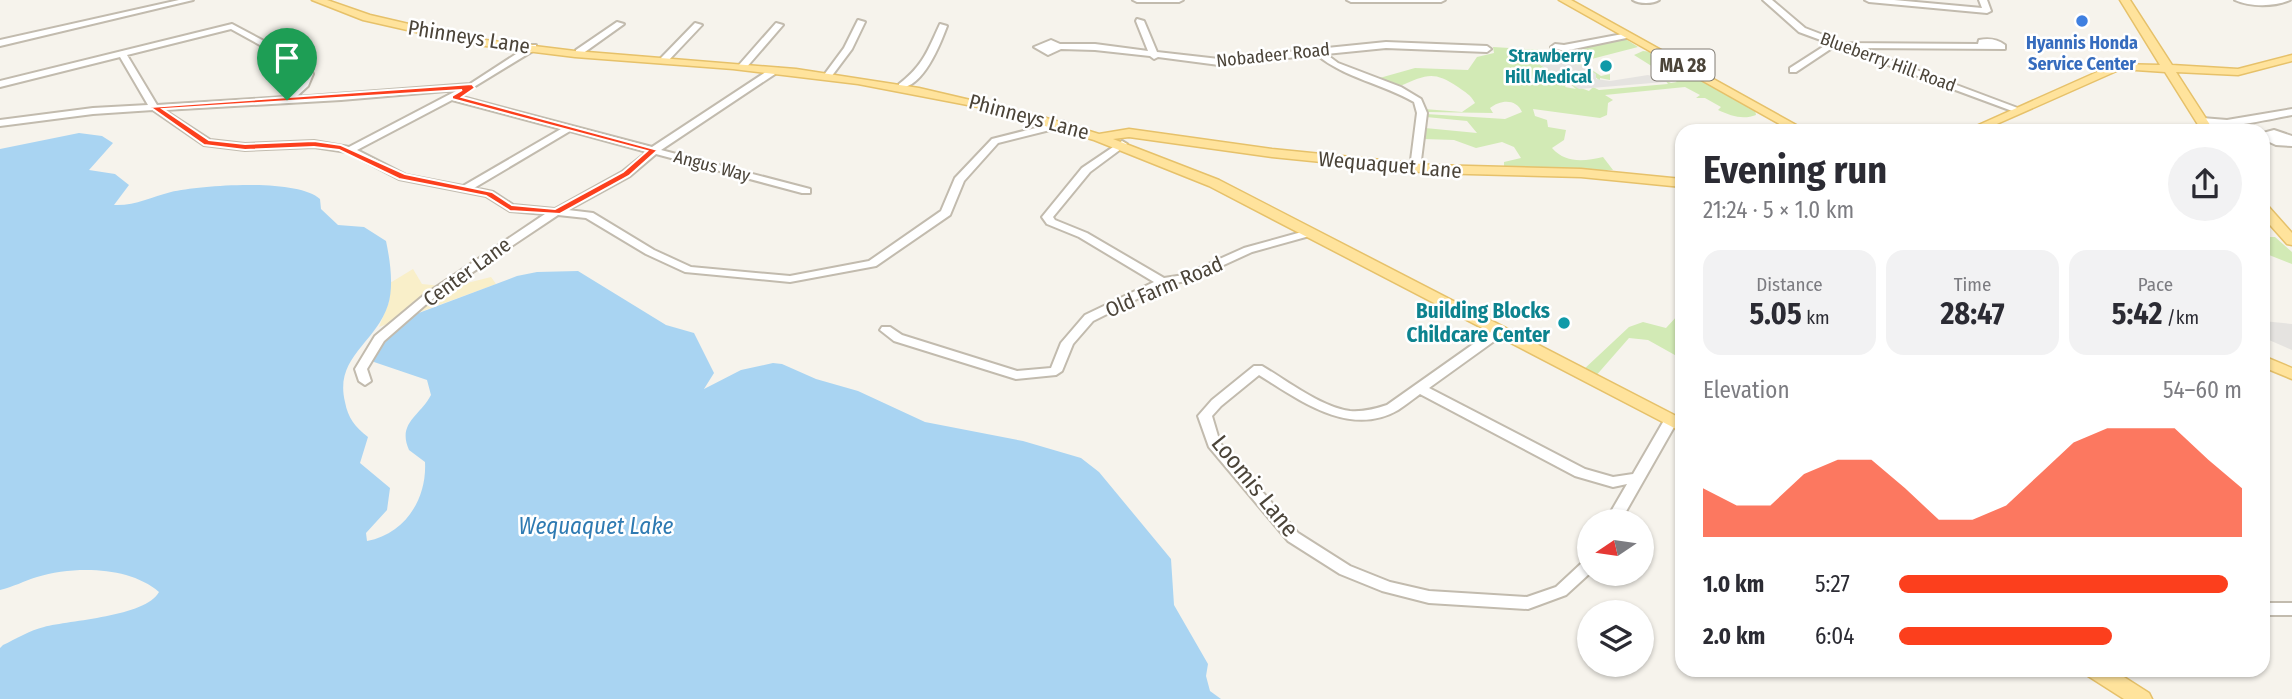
<!DOCTYPE html>
<html lang="en">
<head>
<meta charset="utf-8">
<style>
	:root { --surface:#fff; --page:#f2f2f3; --text:#2b2b33; --muted:#7c7c81; --accent:#fc3f1d }
	body { margin:0; font-family:"Fira Sans Condensed",sans-serif; background:var(--page); color:var(--text); height:100vh; display:flex; flex-direction:column; font-size:26px; white-space:nowrap }
	* { box-sizing:border-box; margin:0 }
	p { font-size:23px; color:var(--muted) }
	.icon { flex:none; width:38px; height:38px; fill:none; stroke:currentColor; stroke-width:2; stroke-linecap:round; stroke-linejoin:round }
	.map { position:relative; flex:1; overflow:hidden }
	.sheet { position:absolute; left:1675px; top:124px; width:595px; height:553px; display:flex; flex-direction:column; background:var(--surface); border-radius:21px; box-shadow:0 2px 5px #0004 }
	.sheet>* { flex:none }
	.needle { width:46px; rotate:257deg }
	.tools { position:absolute; left:1577px; top:509px; display:grid; gap:14px }
	.tools a { display:grid; place-items:center; width:77px; height:77px; border-radius:50%; background:var(--surface); box-shadow:0 2px 5px #0004; font-size:35px }
	.pin { position:absolute; display:grid; place-items:center; width:60px; height:60px; color:#fff; margin:-72px -30px; border-radius:50% 50% 50% 0; rotate:-45deg; box-shadow:0 0 7px #0007 }
	.pin .icon { rotate:45deg }
	.round { display:grid; place-items:center; flex:none; width:74px; height:74px; border-radius:37px; background:var(--page) }
	.overview { display:flex; align-items:center; justify-content:space-between; height:119px; padding:0 28px }
	h1 { font-size:38px; font-weight:700; line-height:52px }
	.figures { display:grid; grid-template-columns:repeat(3,1fr); gap:10px; height:119px; padding:7px 28px }
	.figures div { display:grid; align-content:center; border-radius:18px; background:var(--page); text-align:center }
	.figures b { font-size:30px; font-weight:700 }
	.figures small { font-size:19px; font-weight:400 }
	.figures p { font-size:19px }
	.chart { height:196px; padding:14px 28px }
	.chart p { display:flex; justify-content:space-between }
	.chart svg { width:100%; height:126px; margin-top:7px; fill:var(--accent); opacity:.7 }
	ul { padding:0 28px; list-style:none; font-size:23px }
	li { display:grid; grid-template-columns:112px 84px 1fr; align-items:center; height:52px }
	li i { height:18px; border-radius:9px; background:var(--accent) }
	.map>svg:first-child { display:block }
</style>
</head>
<body>
<div class="map">
<svg width="2292" height="699" viewBox="0 0 2292 699">
	<rect width="100%" height="100%" fill="#f6f3ec"/>
	<path fill="#d2eab5" d="M1624,38L1638,47L1580,62L1601,76L1610,74V80L1600,78V81C1588,70 1573,62 1554,61L1553,63L1546,59L1539,64L1556,75L1555,78L1568,82L1565,87L1576,89L1570,84L1589,91L1593,87L1599,90L1668,84L1665,80L1671,83L1677,82L1634,55L1643,51L1653,52L1755,110L1756,115C1743,120 1731,116 1718,110L1721,107L1705,98H1696L1700,95L1685,87L1605,95L1613,100L1608,103L1607,115L1600,118L1533,109L1535,116L1547,120L1548,127L1566,130L1564,140L1552,148C1566,164 1585,161 1603,157L1613,170L1504,171V162L1521,158L1514,147L1502,142L1476,148L1454,140L1424,139L1422,138L1425,128L1477,133L1467,121L1426,117V114L1505,119L1522,112C1516,98 1500,100 1490,108L1493,113L1426,112L1424,109L1462,112L1475,103C1470,94 1466,93 1458,87C1433,70 1426,75 1400,86L1376,79L1415,68L1468,70L1477,57L1494,53L1493,47L1559,51Z
		M2263,237H2275L2292,252V264L2264,253Z
		M1678,315L1682,317V359L1648,340L1629,338L1594,378L1582,371L1629,327L1643,322L1666,328Z"/>
	<path fill="#f9efc9" d="M413,269L422,284L451,287L491,277L496,284L379,327L389,302L390,283Z"/>
	<path fill="#e5e3e0" d="M1550,61L1581,65L1596,74V79L1610,81L1648,75L1661,79L1669,77L1677,81L1579,89L1539,64Z
		M2263,321L2292,324V350L2269,340L2270,337L2263,333Z"/>
	<path fill="#a9d4f2" d="M79,133L102,136L113,143L89,170L115,174L129,185L114,205C135,206 151,197 171,192C202,185 297,178 320,199L321,209L338,225L364,227L386,241C390,260 394,286 388,305C376,343 334,357 345,402C348,418 355,427 368,437L360,463L390,488L387,510L366,533L367,541C405,534 427,499 425,462L409,450C397,423 420,416 431,395L427,380L374,362L370,358L377,346L408,317L517,276L537,272L578,271L666,325L694,333L714,373L704,389L741,370L773,363L782,364L816,379L858,391L925,422L1023,441L1081,458L1099,472L1171,559L1174,605L1208,664L1206,676L1210,691L1221,699H0V648L3,645C16,639 30,630 44,627C70,620 145,617 159,592C129,566 74,566 37,577C24,581 13,587 0,590V149Z"/>
	<g fill="none" stroke-linecap="round" stroke-linejoin="round">
		<g stroke="#c2bbae" stroke-width="4">
			<path id="minor" d="M179,0H193L0,46V40Z
				M1133,0H1183L1179,2H1137Z
				M1347,0H1445L1441,2H1351Z
				M1633,0H1659C1653,4 1639,4 1633,0Z
				M1763,0H1772L1805,28L1844,43L1978,44L1979,40C1989,38 1997,39 2005,45V49L1858,48L2023,110L2021,112H2015L1842,48H1832L1796,72H1790V68L1829,43L1799,32Z
				M1865,0H1894L1982,8L1979,0H1987L1991,11L1987,13L1869,2Z
				M2235,0H2290C2275,7 2250,7 2235,0Z
				M1137,19L1144,21L1157,52L1219,59L1386,42L1487,46L1491,49L1487,52L1386,48L1326,54L1338,63L1401,87L1421,99L1427,113L1420,168L1415,171L1410,168L1417,113L1414,102C1383,84 1345,78 1317,55L1219,65L1158,57L1154,59L1150,56L1095,50L1061,49L1048,55L1034,47L1051,40L1060,44H1095L1148,51L1136,21Z
				M858,20L865,22L852,49L831,77H825L824,75L844,48Z
				M617,22L624,24L582,54H576V50Z
				M695,23L702,25L667,62H661V58Z
				M776,23L783,25L745,69H739V65Z
				M232,24L309,65L313,74L308,86L296,97L470,84L530,45H536V49L459,96L652,147L772,68H778V72L661,150L810,189V193H802L656,154L630,176L568,210L593,213L654,250L691,267L790,276L869,261L941,211L955,178L992,139L1063,121L1068,124L1066,126L998,143L964,181L950,215L876,266L790,282L685,272L646,254L586,218L558,215L431,300L384,341L367,369L371,381L365,385L359,381L355,369L375,336L423,296L545,214L510,211L486,196L399,179L347,152L314,147L245,150L204,145L153,110L93,114L0,126V120L93,108L148,105L120,57L0,87V81ZM231,29L302,68L305,74L301,83L284,97L157,105L127,55ZM458,90L349,147L314,141L245,144L210,140L164,110L341,100ZM452,100L561,129L463,186L406,175L357,150ZM570,131L647,152L622,172L555,209L513,205L493,192L474,188Z
				M940,24L947,26C940,45 923,88 899,88V84C923,66 928,50 940,24Z
				M1628,33L1632,35L1631,37L1564,51L1551,47L1555,44L1564,45Z
				M2292,109V115C2268,119 2218,133 2197,121L2202,118L2227,120Z
				M2274,130L2292,136V146L2276,145L2263,139V133Z
				M1122,141L1127,144L1125,146L1090,172L1053,217L1055,220L1087,233L1164,278L1184,275L1244,248L1309,230L1314,233L1313,235L1252,252L1191,280L1165,285L1093,321L1073,344L1062,371L1056,375L1016,379L894,341L880,330L882,327H890L902,335L1017,371L1051,368L1061,343L1085,315L1154,282L1079,237L1047,224L1042,217L1082,168Z
				M1500,327L1504,328L1506,331L1504,334L1429,388L1585,469L1613,477L1633,474L1666,417L1671,416L1678,420L1620,522H1605L1627,484L1613,487L1575,476L1420,394C1413,399 1406,405 1398,410C1350,438 1299,400 1259,375L1221,406L1212,416L1220,443L1298,533L1350,566L1390,582L1429,591L1527,597L1556,587L1584,561L1589,559V574L1566,595L1528,609L1429,603L1382,591L1340,574L1288,541L1209,447L1198,416L1212,400L1254,366H1262C1286,380 1322,408 1350,411C1363,412 1375,409 1387,405L1496,328Z
				M2263,603H2292V615H2263Z"/>
		</g>
		<g stroke="#e6c16a" stroke-width="3">
			<path id="major" d="M312,0H327L370,15L469,38L575,51L796,69L919,88L1043,117L1099,134L1129,129L1272,149L1431,165L1581,169L1682,179V187L1581,177L1431,173L1272,157L1129,137L1113,139L1219,180L1682,419V432L1209,186L1094,140L978,107L858,84L733,69L575,57L469,44L363,20Z
				M1559,0H1571L1807,131H1792Z
				M2120,0H2130L2172,65L2238,69L2292,55V61L2238,75L2176,72L2214,131H2202L2165,72L2121,69L1981,131H1965L2115,64L2160,65Z
				M2263,205L2268,206L2292,233V245L2287,244L2263,217Z
				M2263,356L2292,368V379L2263,367Z
				M2085,670H2113L2149,693L2152,699H2124L2088,676Z"/>
		</g>
		<use href="#minor" fill="#fff" fill-rule="evenodd"/>
		<use href="#major" fill="#ffe39c" fill-rule="evenodd"/>
	</g>
	<path fill="#fc3f1d" stroke="#fff" stroke-width="2" fill-rule="evenodd" d="M472,84L475,88L462,97L658,150L629,176L560,214L510,211L486,196L399,179L339,150L314,147L245,150L204,145L150,107ZM462,90L452,96V99L647,151L623,172L555,209L512,205L492,192L405,174L341,145L314,141L245,144L209,140L163,109Z"/>
	<circle fill="#3f7fe0" stroke="#fff" stroke-width="2.5" cx="2082" cy="21" r="7"/>
	<g fill="#0f9aa8" stroke="#fff" stroke-width="2.5">
		<circle cx="1606" cy="66" r="7"/>
		<circle cx="1564" cy="323" r="7"/>
	</g>
	<g text-anchor="middle" dominant-baseline="central" stroke-width="5" stroke-linejoin="round" paint-order="stroke">
		<g font-size="18" font-weight="bold" fill="#366cbe" stroke="#fff">
			<text x="2082" y="43">Hyannis Honda<tspan x="2082" dy="21">Service Center</tspan></text>
		</g>
		<g font-size="18" fill="#4b4439" stroke="#fff">
			<text transform="translate(1273 55) rotate(-6)">Nobadeer Road</text>
			<text transform="translate(1888 62) rotate(20)">Blueberry Hill Road</text>
			<text transform="translate(712 166) rotate(15)">Angus Way</text>
		</g>
		<g font-size="18" font-weight="bold" fill="#0d838f" stroke="#fff" text-anchor="end">
			<text x="1592" y="56">Strawberry<tspan x="1592" dy="21">Hill Medical</tspan></text>
		</g>
		<rect fill="#fff" stroke="#817c74" stroke-width="2" x="1651.5" y="49.5" width="63" height="31" rx="5"/>
		<g font-size="19" font-weight="bold" fill="#4b4439">
			<text x="1683" y="65">MA 28</text>
		</g>
		<g font-size="21" fill="#4b4439" stroke="#fff">
			<text transform="translate(469 37) rotate(9)">Phinneys Lane</text>
			<text transform="translate(1029 117) rotate(15)">Phinneys Lane</text>
			<text transform="translate(1390 165) rotate(5)">Wequaquet Lane</text>
			<text transform="translate(467 272) rotate(-36)">Center Lane</text>
			<text transform="translate(1164 287) rotate(-23)">Old Farm Road</text>
		</g>
		<g font-size="21" font-weight="bold" fill="#0d838f" stroke="#fff" text-anchor="end">
			<text x="1550" y="311">Building Blocks<tspan x="1550" dy="24">Childcare Center</tspan></text>
		</g>
		<g font-size="23" font-style="italic" fill="#2e7ab2" stroke="#fff">
			<text x="596" y="526">Wequaquet Lake</text>
		</g>
		<g font-size="24" fill="#4b4439" stroke="#fff">
			<text transform="translate(1255 486) rotate(51)">Loomis Lane</text>
		</g>
	</g>
</svg>
<div class="tools">
<a><svg class="needle" viewBox="-14 -14 28 28"><path d="M0-13l5 13h-10z" fill="#e53935"/><path d="M0 13l5-13h-10z" fill="#7c7c81"/></svg></a>
<a><svg class="icon" aria-label="layers" viewBox="0 0 24 24"><path d="M12 4l9 5-9 5-9-5zM3 14l9 5 9-5"/></svg></a>
</div>
<div class="pin" style="left:287px;top:100px;background:#1e9e55"><svg class="icon" aria-label="arrive" viewBox="0 0 24 24"><path d="M6 21V4h12l-3 4 3 4H6"/></svg></div>
<section class="sheet">
<div class="overview"><div><h1>Evening run</h1><p>21:24 · 5 × 1.0 km</p></div><a class="round"><svg class="icon" aria-label="share" viewBox="0 0 24 24"><path d="M12 15V3M7 8l5-5 5 5M5 13v7h14v-7"/></svg></a></div>
<div class="figures">
<div><p>Distance</p><b>5.05<small> km</small></b></div>
<div><p>Time</p><b>28:47</b></div>
<div><p>Pace</p><b>5:42<small> /km</small></b></div>
</div>
<div class="chart"><p><span>Elevation</span>54–60 m</p>
<svg viewBox="0 0 160 44" preserveAspectRatio="none"><path d="M0 44V27L10 33L20 33L30 22L40 17L50 17L60 27L70 38L80 38L90 33L100 22L110 11L120 6L130 6L140 6L150 17L160 27V44z"/></svg>
</div>
<ul>
<li><b>1.0 km</b>5:27<i style="width:96%"></i></li>
<li><b>2.0 km</b>6:04<i style="width:62%"></i></li>
</ul>
</section>
</div>
</body>
</html>
